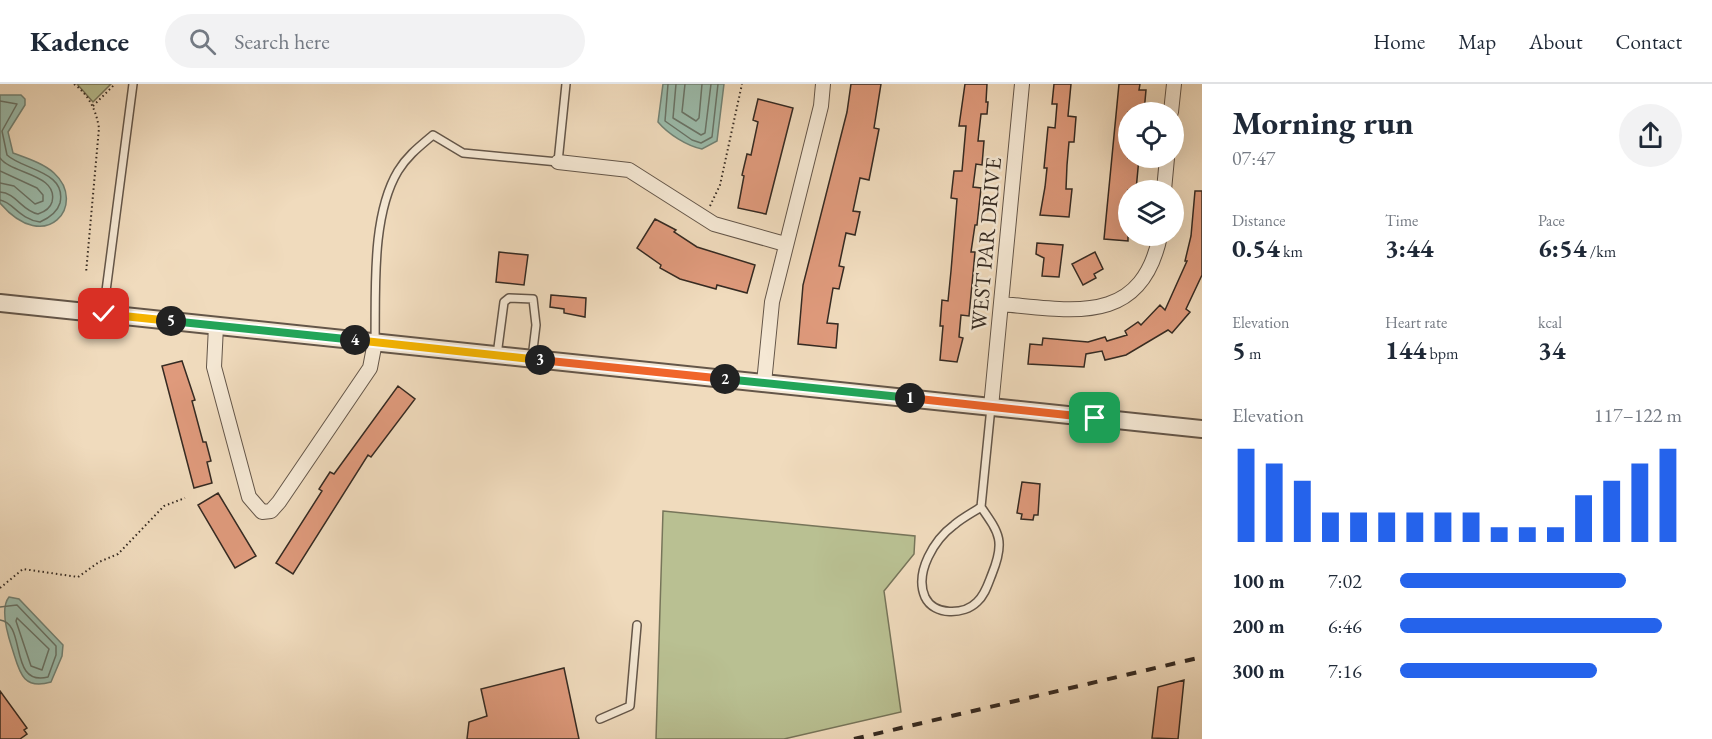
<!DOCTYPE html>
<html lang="en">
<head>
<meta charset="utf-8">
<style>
	:root { --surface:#fff; --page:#f2f2f3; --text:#1f2937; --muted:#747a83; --line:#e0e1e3; --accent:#2563eb }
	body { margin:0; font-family:"EB Garamond",serif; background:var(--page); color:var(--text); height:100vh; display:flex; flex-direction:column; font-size:22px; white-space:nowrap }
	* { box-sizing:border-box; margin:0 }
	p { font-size:20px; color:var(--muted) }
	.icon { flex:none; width:33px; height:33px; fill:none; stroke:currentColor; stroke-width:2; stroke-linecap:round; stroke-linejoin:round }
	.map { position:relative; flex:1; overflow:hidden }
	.details { display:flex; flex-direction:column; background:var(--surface); width:510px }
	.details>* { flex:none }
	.controls { position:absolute; left:1118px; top:18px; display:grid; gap:12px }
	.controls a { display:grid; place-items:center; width:66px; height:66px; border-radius:50%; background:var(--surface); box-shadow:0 6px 24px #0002; font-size:30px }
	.pin { position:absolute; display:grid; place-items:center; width:51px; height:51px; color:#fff; margin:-26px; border-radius:12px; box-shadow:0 3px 9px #0006 }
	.km { position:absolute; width:30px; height:30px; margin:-15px; border-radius:50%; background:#222; color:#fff; font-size:16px; line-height:30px; text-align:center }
	.round { display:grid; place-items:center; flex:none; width:63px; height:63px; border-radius:32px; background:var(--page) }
	.headline { display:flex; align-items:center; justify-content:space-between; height:102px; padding:0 30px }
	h1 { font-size:33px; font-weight:700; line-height:45px }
	.metrics { display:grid; grid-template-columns:repeat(3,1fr); gap:9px; height:102px; padding:6px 30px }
	.metrics div { display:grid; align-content:center }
	.metrics b { font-size:26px; font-weight:700 }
	.metrics small { font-size:16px; font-weight:400 }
	.metrics p { font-size:16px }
	.chart { height:168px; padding:12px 30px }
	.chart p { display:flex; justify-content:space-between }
	.chart svg { width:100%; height:108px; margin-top:6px; stroke:var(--accent); stroke-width:6 }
	ul { padding:0 30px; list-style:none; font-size:20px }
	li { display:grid; grid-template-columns:96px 72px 1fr; align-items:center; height:45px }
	li i { height:15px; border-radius:8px; background:var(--accent) }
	header { display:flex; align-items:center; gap:36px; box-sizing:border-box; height:84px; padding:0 30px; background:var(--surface); border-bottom:2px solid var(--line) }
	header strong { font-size:28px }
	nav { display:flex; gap:33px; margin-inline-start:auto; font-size:21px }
	.search { width:420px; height:54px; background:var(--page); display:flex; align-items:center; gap:15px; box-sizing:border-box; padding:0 21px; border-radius:33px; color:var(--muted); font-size:22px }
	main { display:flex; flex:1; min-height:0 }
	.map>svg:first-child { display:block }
</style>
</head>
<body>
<header>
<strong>Kadence</strong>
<div class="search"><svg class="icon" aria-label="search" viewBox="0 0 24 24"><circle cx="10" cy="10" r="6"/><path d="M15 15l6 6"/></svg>Search here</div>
<nav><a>Home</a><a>Map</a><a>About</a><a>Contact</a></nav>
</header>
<main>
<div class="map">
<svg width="1202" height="655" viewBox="0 0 1202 655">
	<rect width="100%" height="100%" fill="#f0dbbd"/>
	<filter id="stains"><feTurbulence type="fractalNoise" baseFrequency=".00333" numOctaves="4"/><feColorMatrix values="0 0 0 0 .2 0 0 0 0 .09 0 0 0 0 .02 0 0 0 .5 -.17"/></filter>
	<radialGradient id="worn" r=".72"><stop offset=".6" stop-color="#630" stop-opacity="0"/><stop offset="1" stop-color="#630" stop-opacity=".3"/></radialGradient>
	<path fill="#b9c092" stroke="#77755a" stroke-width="1.5" d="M77,0H111L93,18Z
		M663,427L915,452L914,470L884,507L901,628L784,655H656Z"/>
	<path fill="#9bbcac" stroke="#728275" stroke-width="1.5" d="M663,0H724L717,57L702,65C687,62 668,50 658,38Z
		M0,11H21L25,15V21L8,48L13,69C26,74 43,79 54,89C88,120 46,173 0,119Z
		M9,513L19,515L63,561L62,572L51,598C21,607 19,585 12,564C7,549 0,524 9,513Z"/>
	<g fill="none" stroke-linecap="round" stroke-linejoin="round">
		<path stroke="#687367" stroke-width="1.5" d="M668,0L665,37L692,56L701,59L712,53L718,0
			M676,0L673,34L701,51L705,49L711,0
			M685,0L682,28L696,37L699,34L702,0
			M0,17L17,20L2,47L7,71C23,86 67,87 60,119C57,129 49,134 40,138C19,135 13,118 0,116
			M0,74C11,90 59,90 52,118C50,125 44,128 38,130C22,127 16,109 0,108
			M0,87L37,104L43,111V117L35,120L14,102L0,99
			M0,523L17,521L56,562V571L48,593C8,603 27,539 0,536
			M17,534L49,565L42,586L31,582L16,537Z"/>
	</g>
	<path fill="#df9a7c" stroke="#352a22" stroke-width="1.5" d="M851,0H881L874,44L879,45L869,96L860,94L853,127L860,128L855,151L846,149L839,182L844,183L839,205L833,204L827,239L838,240L836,264L798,260L803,201L847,28Z
		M965,0H987L986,18H988L987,30H981L978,57H984L982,81L976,80L973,103L981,104L977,141H975L971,168H975L969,232L961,231L959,253L963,254L957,278L940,276L943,242H940L942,216L948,217L951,187L957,115L951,114L954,87H962L966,42H959Z
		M1054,0H1071L1068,32L1076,33L1074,58H1069L1067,81L1066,105H1072L1069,133L1040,131L1045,103L1047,84H1044L1048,43L1055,44L1057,20H1052Z
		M1119,0H1140L1139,6H1146L1144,28H1128V74H1139L1136,106H1128L1125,143L1128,144V157L1104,155Z
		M758,15L793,24L766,130L738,124L744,92L742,91L747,70L751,71L758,38L753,36Z
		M1195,107H1202V191L1186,225L1190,228L1172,249L1168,246L1126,271L1105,276L1102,267L1086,270L1084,283L1028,280L1030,260L1042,261L1043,254L1088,258L1105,253L1107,257L1127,251L1125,247L1138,238L1141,241L1160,221L1165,226L1187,177H1185L1191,152Z
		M655,135L676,146L674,148L697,163L755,181L747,209L717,201L716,205L680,195L660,184L661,181L637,164Z
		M1037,159L1063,161L1059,193L1042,192L1044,174L1036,170Z
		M499,168L528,171L524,201L496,198Z
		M1095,168L1103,185L1094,190L1096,194L1083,201L1072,180Z
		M551,211L586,214L585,233L564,229V225L550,223Z
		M182,277L195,316L192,317L203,358H206L211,377L207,378L212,399L194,404L162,282Z
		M398,302L415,315L371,373L368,371L293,490L276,479L322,407L319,405L330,388L334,390Z
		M1022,398L1040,400L1038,431H1034L1033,436L1021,435L1022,430L1017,429Z
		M218,409L256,472L235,484L198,421Z
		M564,584L579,655H467L469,638L487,632L481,605Z
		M1184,596L1178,655L1152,654L1158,603Z
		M0,607L27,644L24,646L27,650L20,655H0Z"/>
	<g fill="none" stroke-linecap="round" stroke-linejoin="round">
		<g stroke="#645649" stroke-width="10">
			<path id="service" d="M103,230L133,0
				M375,258C376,207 371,132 398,87C407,72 420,62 433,51L463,69L558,78L566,0
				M497,271L504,218L509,214L533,215L536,241L532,274
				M981,423C1000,450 1005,458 992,490C988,500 985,511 977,518C964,531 934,532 925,513C914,488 935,455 954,441C962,434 972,429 981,423L991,323
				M600,635L630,622L637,541"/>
		</g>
		<g stroke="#645649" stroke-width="16">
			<path id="minor" d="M1171,28L1174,0
				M558,78L629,86L714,140L785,160
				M1164,106L1167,74
				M1001,220C1072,226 1141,243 1160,152
				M216,242L214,283L249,413L262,428L271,427L279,418L370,284L375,258
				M764,299L772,218L821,22L823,0
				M991,323L1022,0"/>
		</g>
		<g stroke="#645649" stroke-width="20">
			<path id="tertiary" d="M0,219L1202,345"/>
		</g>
		<path stroke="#352a22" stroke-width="2" stroke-dasharray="1.5 3" stroke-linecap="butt" d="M74,0C89,11 96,26 99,44L86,189
			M93,22L115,0
			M710,122L720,101L742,0
			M0,504L23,485L78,493L99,478L118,470L164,422L185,414"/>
		<use href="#service" stroke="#f5e8d4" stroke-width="7"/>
		<use href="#minor" stroke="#f5e8d4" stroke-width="14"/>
		<use href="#tertiary" stroke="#f5e8d4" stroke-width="16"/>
		<path stroke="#352a22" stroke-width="4" stroke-dasharray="10 10" stroke-linecap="butt" d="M854,655L1202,573"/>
	</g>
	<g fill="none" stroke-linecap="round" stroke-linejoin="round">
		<g stroke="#fff" stroke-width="12">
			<path id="split-1" d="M910,314L1095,334"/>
		</g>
		<g stroke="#fff" stroke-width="12">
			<path id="split-2" d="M725,295L910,314"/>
		</g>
		<g stroke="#fff" stroke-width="12">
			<path id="split-3" d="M540,276L725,295"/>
		</g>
		<g stroke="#fff" stroke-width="12">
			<path id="split-4" d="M355,256L540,276"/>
		</g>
		<g stroke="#fff" stroke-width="12">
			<path id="split-5" d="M171,237L355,256"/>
		</g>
		<g stroke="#fff" stroke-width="12">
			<path id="split-6" d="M104,230L171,237"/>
		</g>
		<use href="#split-1" stroke="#f0652b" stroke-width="8"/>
		<use href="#split-2" stroke="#22a559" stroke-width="8"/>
		<use href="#split-3" stroke="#f0652b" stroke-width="8"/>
		<use href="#split-4" stroke="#f5b400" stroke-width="8"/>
		<use href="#split-5" stroke="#22a559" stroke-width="8"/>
		<use href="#split-6" stroke="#f5b400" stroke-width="8"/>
	</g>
	<g text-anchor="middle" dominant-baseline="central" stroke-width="5" stroke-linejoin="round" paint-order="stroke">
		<g font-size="22" fill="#352a22" stroke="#f5e8d4">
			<text transform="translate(986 160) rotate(-85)">WEST PAR DRIVE</text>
		</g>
	</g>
	<rect width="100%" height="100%" filter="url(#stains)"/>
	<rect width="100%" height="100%" fill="url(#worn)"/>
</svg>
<div class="controls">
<a><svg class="icon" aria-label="locate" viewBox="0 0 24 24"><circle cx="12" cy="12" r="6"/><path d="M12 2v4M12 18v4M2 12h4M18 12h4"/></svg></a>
<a><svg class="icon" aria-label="layers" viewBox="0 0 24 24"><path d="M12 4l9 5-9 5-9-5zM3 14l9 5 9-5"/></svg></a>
</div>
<div class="pin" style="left:1095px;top:334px;background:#1e9e55"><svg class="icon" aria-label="arrive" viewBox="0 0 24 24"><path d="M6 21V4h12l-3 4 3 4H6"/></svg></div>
<div class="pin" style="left:104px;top:230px;background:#d93025"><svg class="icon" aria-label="check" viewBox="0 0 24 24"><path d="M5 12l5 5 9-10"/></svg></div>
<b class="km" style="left:910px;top:314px">1</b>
<b class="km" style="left:725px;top:295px">2</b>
<b class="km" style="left:540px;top:276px">3</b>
<b class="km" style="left:355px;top:256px">4</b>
<b class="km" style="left:171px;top:237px">5</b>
</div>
<section class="details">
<div class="headline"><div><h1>Morning run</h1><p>07:47</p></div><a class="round"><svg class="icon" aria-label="share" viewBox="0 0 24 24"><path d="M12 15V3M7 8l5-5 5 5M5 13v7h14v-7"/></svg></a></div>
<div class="metrics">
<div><p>Distance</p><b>0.54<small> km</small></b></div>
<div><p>Time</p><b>3:44</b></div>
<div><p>Pace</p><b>6:54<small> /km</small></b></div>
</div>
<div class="metrics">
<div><p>Elevation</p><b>5<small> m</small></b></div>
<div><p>Heart rate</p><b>144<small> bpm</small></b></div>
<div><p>kcal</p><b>34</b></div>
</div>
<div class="chart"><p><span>Elevation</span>117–122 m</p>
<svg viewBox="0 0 160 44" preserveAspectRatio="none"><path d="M5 44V6M15 44V12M25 44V19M35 44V32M45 44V32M55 44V32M65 44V32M75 44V32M85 44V32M95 44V38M105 44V38M115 44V38M125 44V25M135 44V19M145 44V12M155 44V6"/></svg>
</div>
<ul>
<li><b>100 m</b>7:02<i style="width:80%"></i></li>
<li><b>200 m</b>6:46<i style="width:93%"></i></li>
<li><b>300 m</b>7:16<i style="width:70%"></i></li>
</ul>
</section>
</main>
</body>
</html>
